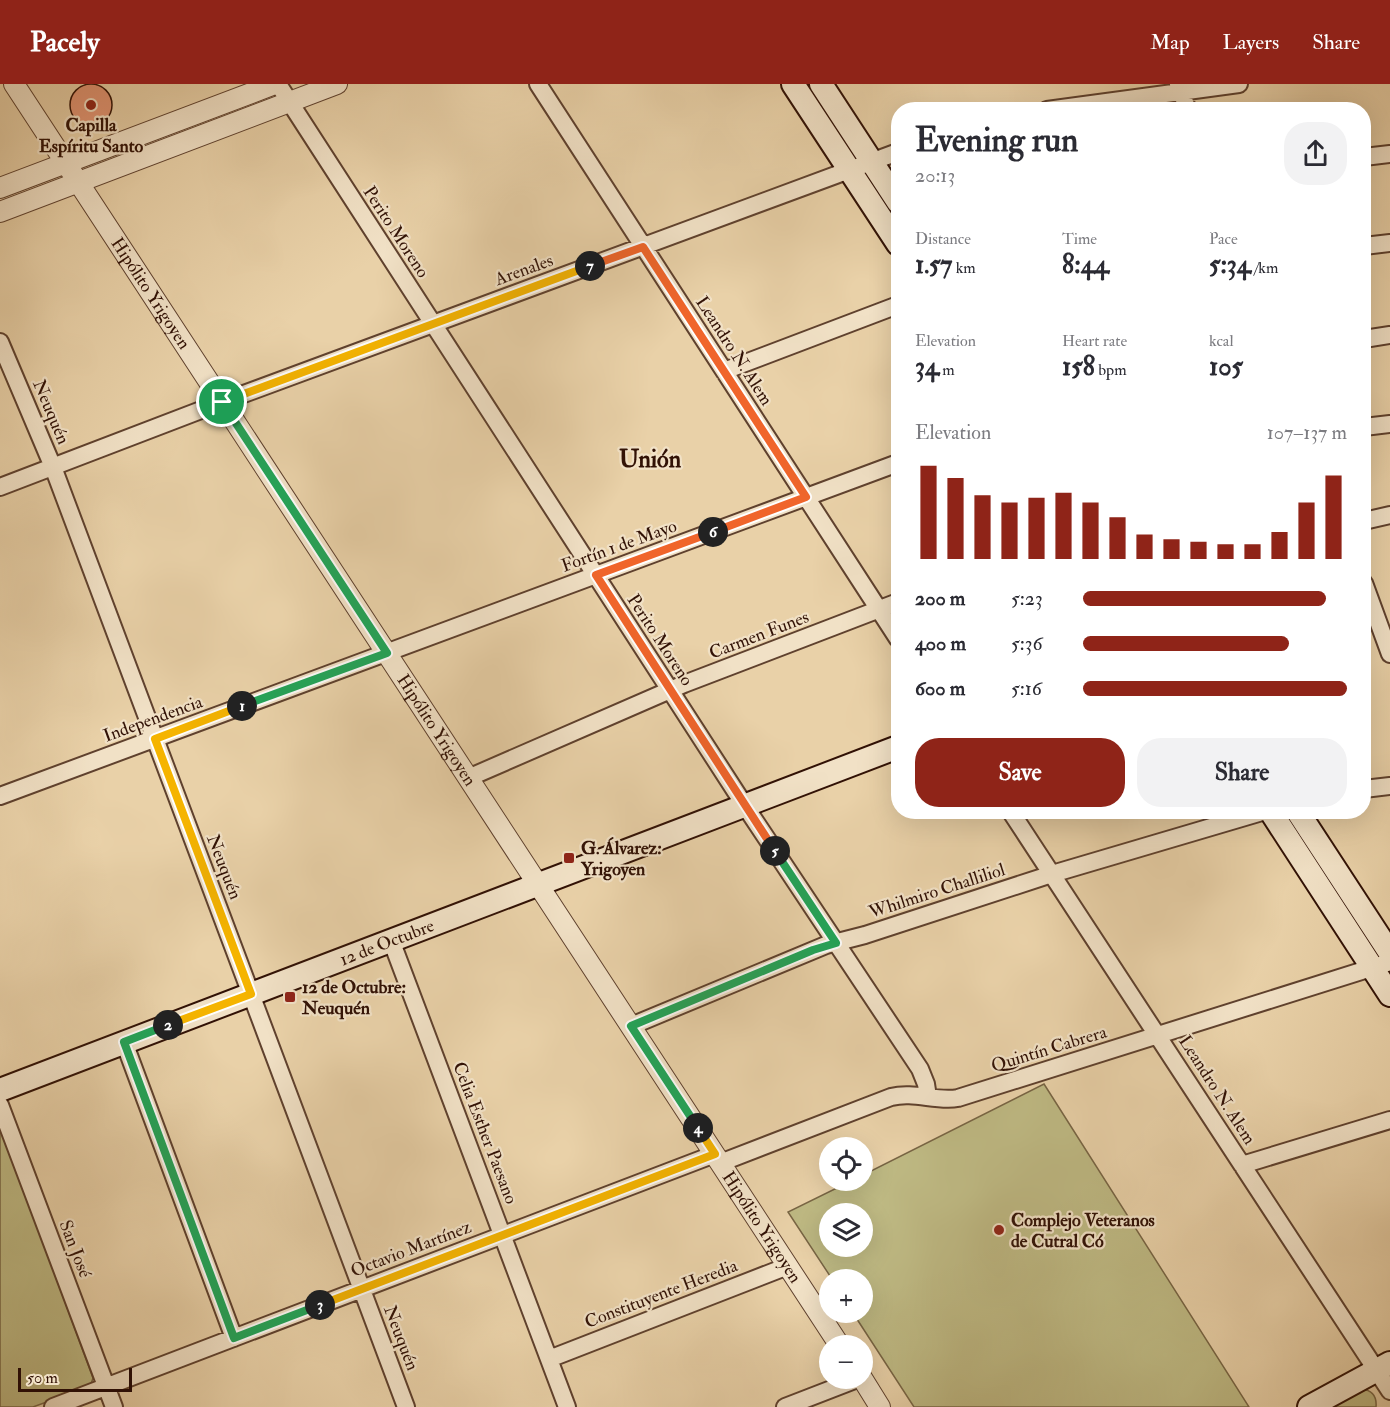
<!DOCTYPE html>
<html lang="en">
<head>
<meta charset="utf-8">
<style>
	:root { --surface:#fff; --page:#f2f2f3; --text:#2b2b33; --muted:#7c7c81; --accent:#8f2418 }
	body { margin:0; font-family:"IM FELL Double Pica",serif; background:var(--page); color:var(--text); height:100vh; display:flex; flex-direction:column; font-size:22px; white-space:nowrap }
	* { box-sizing:border-box; margin:0 }
	p { font-size:20px; color:var(--muted) }
	.icon { flex:none; width:33px; height:33px; fill:none; stroke:currentColor; stroke-width:2; stroke-linecap:round; stroke-linejoin:round }
	.map { position:relative; flex:1; overflow:hidden }
	.details { position:absolute; left:891px; top:18px; width:480px; height:717px; display:flex; flex-direction:column; background:var(--surface); border-radius:24px; box-shadow:0 6px 24px #0002 }
	.details>* { flex:none }
	.controls { position:absolute; left:819px; top:1053px; display:grid; gap:12px }
	.controls a { display:grid; place-items:center; width:54px; height:54px; border-radius:50%; background:var(--surface); box-shadow:0 6px 24px #0002; font-size:30px }
	.scale { position:absolute; left:18px; bottom:15px; width:114px; box-sizing:border-box; padding-left:6px; border:3px solid #311105; border-top:0; font-size:16px; line-height:21px; white-space:nowrap; color:#311105; -webkit-text-stroke:4px #f1e1c6; paint-order:stroke }
	.pin { position:absolute; display:grid; place-items:center; width:51px; height:51px; color:#fff; margin:-26px; border:3px solid #fff; border-radius:50%; box-shadow:0 2px 6px #0007 }
	.km { position:absolute; width:30px; height:30px; margin:-15px; border-radius:50%; background:#222; color:#fff; font-size:16px; line-height:30px; text-align:center }
	.round { display:grid; place-items:center; flex:none; width:63px; height:63px; border-radius:24px; background:var(--page) }
	.headline { display:flex; align-items:center; justify-content:space-between; height:102px; padding:0 24px }
	h1 { font-size:33px; font-weight:700; line-height:45px }
	.stats { display:grid; grid-template-columns:repeat(3,1fr); gap:9px; height:102px; padding:6px 24px }
	.stats div { display:grid; align-content:center }
	.stats b { font-size:26px; font-weight:700 }
	.stats small { font-size:16px; font-weight:400 }
	.stats p { font-size:16px }
	.chart { height:168px; padding:12px 24px }
	.chart p { display:flex; justify-content:space-between }
	.chart svg { width:100%; height:108px; margin-top:6px; stroke:var(--accent); stroke-width:6 }
	.button { display:flex; gap:12px; margin-top:auto; padding:12px 24px }
	.button a { flex:1; height:69px; border-radius:24px; background:var(--accent); color:#fff; font-size:24px; font-weight:700; line-height:69px; text-align:center }
	.button a+a { background:var(--page); color:var(--text) }
	ul { padding:0 24px; list-style:none; font-size:20px }
	li { display:grid; grid-template-columns:96px 72px 1fr; align-items:center; height:45px }
	li i { height:15px; border-radius:8px; background:var(--accent) }
	header { display:flex; align-items:center; gap:36px; box-sizing:border-box; height:84px; padding:0 30px; background:var(--accent); color:#fff }
	header strong { font-size:28px }
	nav { display:flex; gap:33px; margin-inline-start:auto; font-size:21px }
	.map>svg:first-child { display:block }
</style>
</head>
<body>
<header>
<strong>Pacely</strong>
<nav><a>Map</a><a>Layers</a><a>Share</a></nav>
</header>
<div class="map">
<svg width="1390" height="1323" viewBox="0 0 1390 1323">
	<rect width="100%" height="100%" fill="#e9d1a8"/>
	<filter id="stains"><feTurbulence type="fractalNoise" baseFrequency=".00333" numOctaves="4"/><feColorMatrix values="0 0 0 0 .2 0 0 0 0 .09 0 0 0 0 .02 0 0 0 .5 -.17"/></filter>
	<radialGradient id="worn" r=".72"><stop offset=".6" stop-color="#630" stop-opacity="0"/><stop offset="1" stop-color="#630" stop-opacity=".3"/></radialGradient>
	<path fill="#beb983" stroke="#786544" stroke-width="1.5" fill-rule="evenodd" d="M1044,1000L1249,1323H914L853,1229L862,1228V1196L832,1195L788,1128L851,1097L862,1096L863,1091ZM830,1130H862V1162H830Z
		M0,1042L93,1294L91,1300L85,1304L33,1323H0Z
		M1361,1305C1372,1306 1377,1312 1376,1323H1325Z"/>
	<path fill="#e39574" stroke="#311105" stroke-width="1.5" d="M70 21a21 21 0 1 1 42 0a21 21 0 1 1-42 0Z"/>
	<g fill="none" stroke-linecap="round" stroke-linejoin="round">
		<g stroke="#5f412e" stroke-width="20">
			<path id="minor" d="M278,0L745,722L920,985L926,1000L928,1013
				M538,0L898,555
				M1178,0L1188,26
				M1047,26L1239,0
				M1364,73L1390,70
				M1364,162L1390,159
				M1364,255L1390,251
				M0,258L53,383L406,1323
				M724,287L898,221
				M1364,343L1390,340
				M0,403L222,318L898,68
				M1364,437L1390,431
				M1364,499L1390,570
				M468,694L684,600L898,518
				M1364,705L1390,702
				M0,712L898,379
				M1011,728L1390,1307
				M391,856L567,1323
				M631,942L826,861L865,851L1052,790L1262,728
				M124,958L234,1254
				M0,1021L114,1323
				M720,1079L891,1013C914,1007 936,1018 958,1014L1390,878
				M1242,1081L1390,1036
				M549,1275L788,1182
				M53,1323L715,1070
				M785,1323L860,1294"/>
		</g>
		<g stroke="#5f412e" stroke-width="22">
			<g id="tertiary">
				<path id="s1" d="M14,0L840,1262"/>
				<path d="M0,104L275,0"/>
				<path d="M0,128L337,0"/>
				<path d="M862,1294L880,1323"/>
			</g>
		</g>
		<g stroke="#311105" stroke-width="26">
			<g id="secondary">
				<path d="M793,0L898,160"/>
				<path d="M821,0L898,118"/>
				<path d="M1271,728L1390,911"/>
				<path d="M1298,728L1390,869"/>
				<path id="s2" d="M0,1006L898,663"/>
				<path d="M1309,1323L1390,1279"/>
			</g>
		</g>
		<use href="#minor" stroke="#f1e1c6" stroke-width="16"/>
		<use href="#tertiary" stroke="#f1e1c6" stroke-width="20"/>
		<use href="#secondary" stroke="#f1e1c6" stroke-width="22"/>
	</g>
	<g fill="none" stroke-linecap="round" stroke-linejoin="round">
		<g stroke="#fff" stroke-width="12">
			<path id="split-1" d="M222,318L387,569L242,622"/>
		</g>
		<g stroke="#fff" stroke-width="12">
			<path id="split-2" d="M168,941L251,910L155,655L242,622"/>
		</g>
		<g stroke="#fff" stroke-width="12">
			<path id="split-3" d="M168,941L124,958L234,1254L320,1221"/>
		</g>
		<g stroke="#fff" stroke-width="12">
			<path id="split-4" d="M320,1221L715,1070L698,1044"/>
		</g>
		<g stroke="#fff" stroke-width="12">
			<path id="split-5" d="M698,1044L631,942L813,866L836,859L775,767"/>
		</g>
		<g stroke="#fff" stroke-width="12">
			<path id="split-6" d="M713,448L596,491L775,767"/>
		</g>
		<g stroke="#fff" stroke-width="12">
			<path id="split-7" d="M590,182L643,163L806,413L713,448"/>
		</g>
		<g stroke="#fff" stroke-width="12">
			<path id="split-8" d="M222,318L590,182"/>
		</g>
		<use href="#split-1" stroke="#22a559" stroke-width="8"/>
		<use href="#split-2" stroke="#f5b400" stroke-width="8"/>
		<use href="#split-3" stroke="#22a559" stroke-width="8"/>
		<use href="#split-4" stroke="#f5b400" stroke-width="8"/>
		<use href="#split-5" stroke="#22a559" stroke-width="8"/>
		<use href="#split-6" stroke="#f0652b" stroke-width="8"/>
		<use href="#split-7" stroke="#f0652b" stroke-width="8"/>
		<use href="#split-8" stroke="#f5b400" stroke-width="8"/>
	</g>
	<g fill="#8f2418" stroke="#f1e1c6" stroke-width="2">
		<circle cx="91" cy="21" r="6"/>
		<rect x="563" y="768" width="12" height="12" rx="3"/>
		<rect x="284" y="907" width="12" height="12" rx="3"/>
		<circle cx="999" cy="1146" r="6"/>
	</g>
	<g text-anchor="middle" dominant-baseline="central" stroke-width="4.5" stroke-linejoin="round" paint-order="stroke">
		<g font-size="18" font-weight="bold" fill="#311105" stroke="#f1e1c6" text-anchor="start">
			<text x="91" y="41" text-anchor="middle">Capilla<tspan x="91" dy="21">Espíritu Santo</tspan></text>
			<text x="581" y="764">G. Álvarez:<tspan x="581" dy="21">Yrigoyen</tspan></text>
			<text x="302" y="903">12 de Octubre:<tspan x="302" dy="21">Neuquén</tspan></text>
			<text x="1011" y="1136">Complejo Veteranos<tspan x="1011" dy="21">de Cutral Có</tspan></text>
		</g>
		<g font-size="18" fill="#311105" stroke="#f1e1c6">
			<text transform="translate(396 148) rotate(57)">Perito Moreno</text>
			<text transform="translate(524 186) rotate(-20)">Arenales</text>
			<text stroke="none"><textPath href="#s1" startOffset="250">Hipólito Yrigoyen</textPath></text>
			<text transform="translate(734 267) rotate(57)">Leandro N. Alem</text>
			<text transform="translate(51 328) rotate(67)">Neuquén</text>
			<text transform="translate(619 462) rotate(-20)">Fortín 1 de Mayo</text>
			<text transform="translate(759 551) rotate(-21)">Carmen Funes</text>
			<text transform="translate(660 556) rotate(57)">Perito Moreno</text>
			<text transform="translate(153 635) rotate(-20)">Independencia</text>
			<text stroke="none"><textPath href="#s1" startOffset="772">Hipólito Yrigoyen</textPath></text>
			<text transform="translate(224 783) rotate(69)">Neuquén</text>
			<text transform="translate(937 807) rotate(-18)">Whilmiro Challiliol</text>
			<text stroke="none"><textPath href="#s2" startOffset="414">12 de Octubre</textPath></text>
			<text transform="translate(1049 965) rotate(-17)">Quintín Cabrera</text>
			<text transform="translate(1217 1006) rotate(57)">Leandro N. Alem</text>
			<text transform="translate(485 1049) rotate(69)">Celia Esther Paesano</text>
			<text stroke="none"><textPath href="#s1" startOffset="1366">Hipólito Yrigoyen</textPath></text>
			<text transform="translate(75 1165) rotate(69)">San José</text>
			<text transform="translate(411 1165) rotate(-21)">Octavio Martínez</text>
			<text transform="translate(661 1210) rotate(-21)">Constituyente Heredia</text>
			<text transform="translate(401 1254) rotate(69)">Neuquén</text>
		</g>
		<g font-size="24" font-weight="bold" fill="#311105" stroke="#f1e1c6">
			<text x="650" y="375">Unión</text>
		</g>
	</g>
	<rect width="100%" height="100%" filter="url(#stains)"/>
	<rect width="100%" height="100%" fill="url(#worn)"/>
</svg>
<div class="controls">
<a><svg class="icon" aria-label="locate" viewBox="0 0 24 24"><circle cx="12" cy="12" r="6"/><path d="M12 2v4M12 18v4M2 12h4M18 12h4"/></svg></a>
<a><svg class="icon" aria-label="layers" viewBox="0 0 24 24"><path d="M12 4l9 5-9 5-9-5zM3 14l9 5 9-5"/></svg></a>
<a>+</a>
<a>−</a>
</div>
<div class="scale">50 m</div>
<div class="pin" style="left:222px;top:318px;background:#1e9e55"><svg class="icon" aria-label="arrive" viewBox="0 0 24 24"><path d="M6 21V4h12l-3 4 3 4H6"/></svg></div>
<b class="km" style="left:242px;top:622px">1</b>
<b class="km" style="left:168px;top:941px">2</b>
<b class="km" style="left:320px;top:1221px">3</b>
<b class="km" style="left:698px;top:1044px">4</b>
<b class="km" style="left:775px;top:767px">5</b>
<b class="km" style="left:713px;top:448px">6</b>
<b class="km" style="left:590px;top:182px">7</b>
<section class="details">
<div class="headline"><div><h1>Evening run</h1><p>20:13</p></div><a class="round"><svg class="icon" aria-label="share" viewBox="0 0 24 24"><path d="M12 15V3M7 8l5-5 5 5M5 13v7h14v-7"/></svg></a></div>
<div class="stats">
<div><p>Distance</p><b>1.57<small> km</small></b></div>
<div><p>Time</p><b>8:44</b></div>
<div><p>Pace</p><b>5:34<small> /km</small></b></div>
</div>
<div class="stats">
<div><p>Elevation</p><b>34<small> m</small></b></div>
<div><p>Heart rate</p><b>158<small> bpm</small></b></div>
<div><p>kcal</p><b>105</b></div>
</div>
<div class="chart"><p><span>Elevation</span>107–137 m</p>
<svg viewBox="0 0 160 44" preserveAspectRatio="none"><path d="M5 44V6M15 44V11M25 44V18M35 44V21M45 44V19M55 44V17M65 44V21M75 44V27M85 44V34M95 44V36M105 44V37M115 44V38M125 44V38M135 44V33M145 44V21M155 44V10"/></svg>
</div>
<ul>
<li><b>200 m</b>5:23<i style="width:92%"></i></li>
<li><b>400 m</b>5:36<i style="width:78%"></i></li>
<li><b>600 m</b>5:16<i style="width:100%"></i></li>
</ul>
<div class="button"><a>Save</a><a>Share</a></div>
</section>
</div>
</body>
</html>
